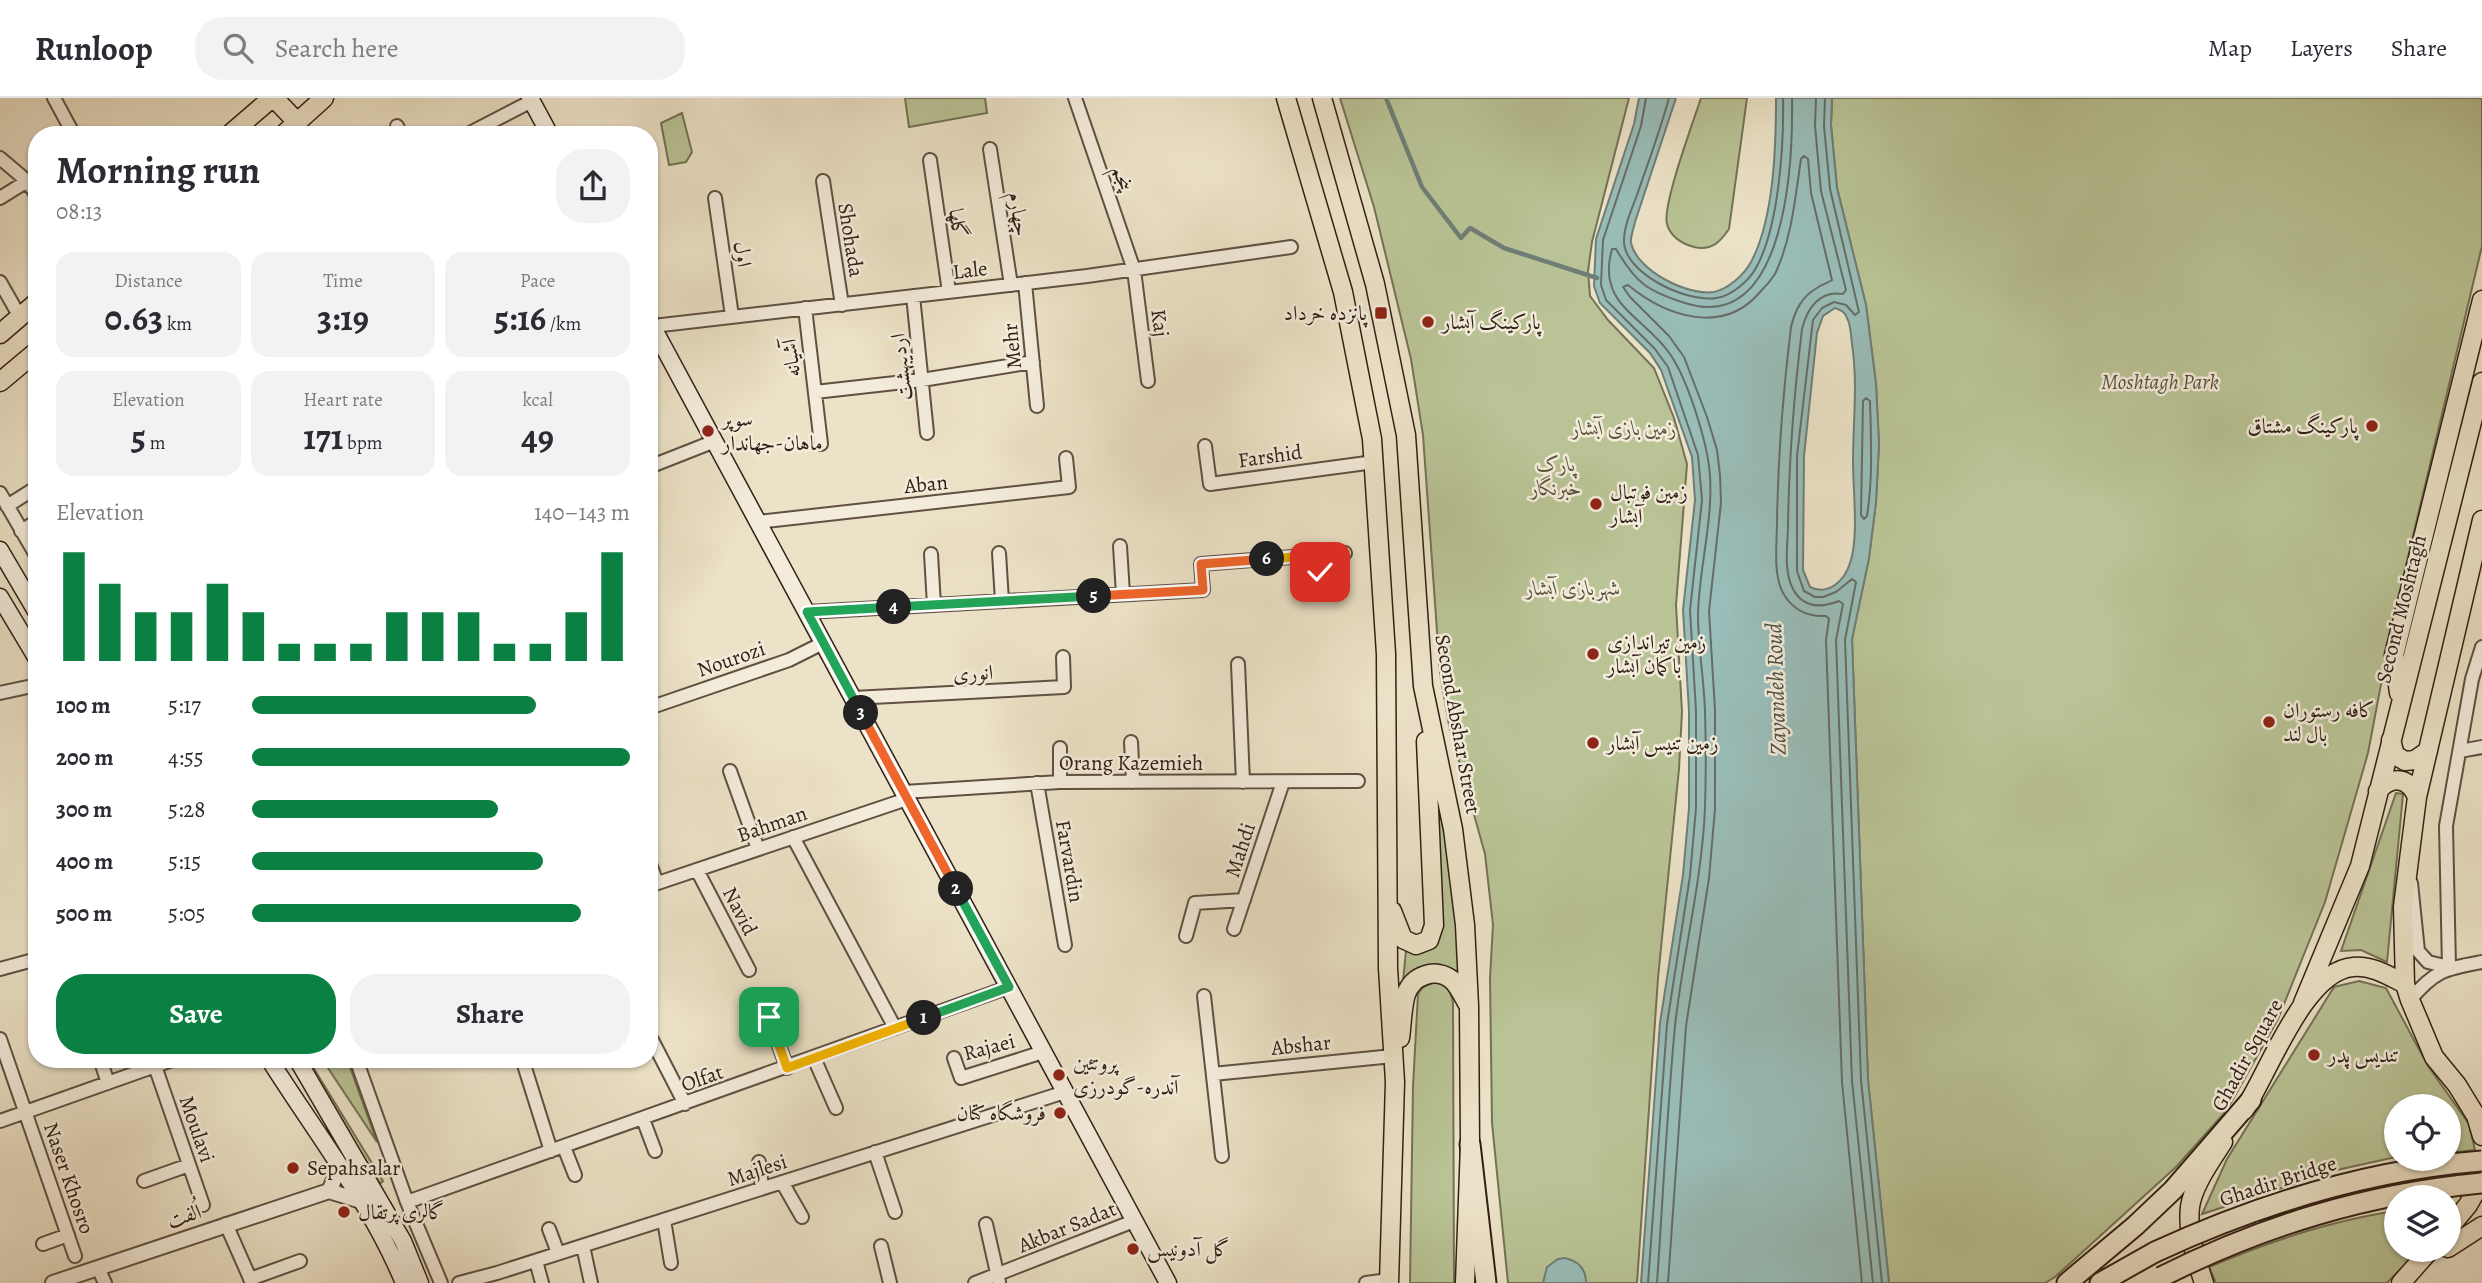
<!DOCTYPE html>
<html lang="en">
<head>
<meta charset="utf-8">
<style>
	:root { --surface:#fff; --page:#f2f2f3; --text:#2b2b33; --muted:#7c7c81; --line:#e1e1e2; --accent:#0b8043 }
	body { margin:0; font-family:Alegreya,Amiri,serif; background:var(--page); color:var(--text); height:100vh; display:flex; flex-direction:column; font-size:26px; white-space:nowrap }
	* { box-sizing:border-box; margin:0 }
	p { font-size:23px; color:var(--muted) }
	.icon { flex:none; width:38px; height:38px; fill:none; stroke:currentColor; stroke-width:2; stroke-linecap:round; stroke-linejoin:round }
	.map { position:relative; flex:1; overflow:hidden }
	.side { position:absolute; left:28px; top:28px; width:630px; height:942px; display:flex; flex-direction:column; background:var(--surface); border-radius:28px; box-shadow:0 2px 5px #0004 }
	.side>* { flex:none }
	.controls { position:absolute; left:2384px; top:996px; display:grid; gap:14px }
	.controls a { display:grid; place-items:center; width:77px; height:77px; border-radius:50%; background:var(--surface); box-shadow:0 2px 5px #0004; font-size:35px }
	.pin { position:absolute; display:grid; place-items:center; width:60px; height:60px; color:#fff; margin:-30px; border-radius:14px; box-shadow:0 4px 10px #0006 }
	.km { position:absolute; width:35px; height:35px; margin:-18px; border-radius:50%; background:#222; color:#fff; font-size:19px; line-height:35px; text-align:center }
	.round { display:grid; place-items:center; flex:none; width:74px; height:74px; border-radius:28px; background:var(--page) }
	.headline { display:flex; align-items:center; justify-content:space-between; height:119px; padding:0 28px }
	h1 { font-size:38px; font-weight:700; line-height:52px }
	.figures { display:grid; grid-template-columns:repeat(3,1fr); gap:10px; height:119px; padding:7px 28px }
	.figures div { display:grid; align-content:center; border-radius:18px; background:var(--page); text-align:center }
	.figures b { font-size:35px; font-weight:700 }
	.figures small { font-size:19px; font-weight:400 }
	.figures p { font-size:19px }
	.chart { height:196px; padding:14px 28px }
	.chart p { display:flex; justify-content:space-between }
	.chart svg { width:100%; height:126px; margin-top:7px; stroke:var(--accent); stroke-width:6 }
	.action { display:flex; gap:14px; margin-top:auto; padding:14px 28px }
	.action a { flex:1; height:80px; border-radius:28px; background:var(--accent); color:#fff; font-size:28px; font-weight:700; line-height:80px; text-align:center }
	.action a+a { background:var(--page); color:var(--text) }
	ul { padding:0 28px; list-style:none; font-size:23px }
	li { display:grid; grid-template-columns:112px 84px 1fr; align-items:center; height:52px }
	li i { height:18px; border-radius:9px; background:var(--accent) }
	header { display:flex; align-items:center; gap:42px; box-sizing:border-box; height:98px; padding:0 35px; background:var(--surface); border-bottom:2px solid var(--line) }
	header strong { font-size:33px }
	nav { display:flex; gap:38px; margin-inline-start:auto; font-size:24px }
	.search { width:490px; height:63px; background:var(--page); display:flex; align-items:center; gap:18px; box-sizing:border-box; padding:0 24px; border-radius:28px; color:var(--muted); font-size:26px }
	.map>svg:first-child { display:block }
</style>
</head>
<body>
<header>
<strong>Runloop</strong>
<div class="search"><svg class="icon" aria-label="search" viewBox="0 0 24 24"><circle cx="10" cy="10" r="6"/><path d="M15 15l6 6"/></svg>Search here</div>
<nav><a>Map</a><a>Layers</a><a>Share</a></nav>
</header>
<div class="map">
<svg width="2482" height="1185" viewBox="0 0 2482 1185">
	<rect width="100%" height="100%" fill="#ece2c7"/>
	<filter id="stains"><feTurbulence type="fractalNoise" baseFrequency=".00286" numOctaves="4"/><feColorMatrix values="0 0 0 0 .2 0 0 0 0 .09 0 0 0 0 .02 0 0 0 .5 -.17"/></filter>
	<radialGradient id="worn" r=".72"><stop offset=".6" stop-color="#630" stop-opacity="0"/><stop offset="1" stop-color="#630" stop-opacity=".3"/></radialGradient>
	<path fill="#b9c395" stroke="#747256" stroke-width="2" d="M905,0H985L987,15L909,29Z
		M1340,0H1629L1592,144L1588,173L1590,198L1608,222L1654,270L1674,320L1687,366L1676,507L1682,614L1679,671L1658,880L1637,1185H1508L1492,1025L1490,880L1493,827L1485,756L1449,627L1440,575L1423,337L1411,261L1374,109Z
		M1701,0H1747L1729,131C1720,144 1712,153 1694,149C1682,146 1670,138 1667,126C1662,107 1694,22 1701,0Z
		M1832,0H2482V148L2394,518L2368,655L2325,804L2278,921L2227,1012L2176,1069L2055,1179L2045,1185H1889L1868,982L1852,541L1869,460L1876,404L1879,346L1876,286L1866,207L1837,90L1831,27Z
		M682,15L692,54L686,64L669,67L661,25Z
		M1432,687L1451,757L1460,878L1403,884L1406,852C1419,858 1427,855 1437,845Z
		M2396,695L2403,696L2387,864L2361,852L2341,853Z
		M2359,883L2386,890L2428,968L2469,1026L2475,1052L2448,1055V1008H2396V1059L2337,1072L2202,1116L2227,1061L2334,889Z
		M1435,884C1448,887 1450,892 1453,904L1454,1185H1410L1413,988L1418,896L1423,889Z
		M302,961H308L383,1083L380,1086Z
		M322,961H347L377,1044Z
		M2396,1113V1152H2419L2387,1185H2216L2209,1169C2268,1144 2332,1122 2396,1113Z"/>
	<path fill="#99bdb8" stroke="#6f7e77" stroke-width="2" fill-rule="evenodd" d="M1639,0H1676L1635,124C1634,130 1630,139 1631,145C1637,173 1688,198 1714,194C1728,191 1744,177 1751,164C1774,121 1776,49 1776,0H1832L1831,27L1837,90L1866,207L1876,286L1879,346L1876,404L1869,460L1852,541L1868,982L1889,1185H1641L1660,925L1683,777L1689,710V613L1683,512L1695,402L1692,359L1661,272L1650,255L1600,205L1594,188L1596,141L1634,26ZM1835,210C1841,212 1845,214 1847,220C1851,227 1851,238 1852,246C1858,285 1853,324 1853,364C1853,391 1859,440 1850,465C1845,482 1829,498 1810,489L1803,472L1804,358L1817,235L1823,218Z
		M1565,1160C1579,1163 1586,1171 1586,1185H1543L1547,1169L1558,1161Z"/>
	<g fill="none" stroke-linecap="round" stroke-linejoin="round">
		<path stroke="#646e67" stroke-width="2" d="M1646,0L1641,28L1603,142L1601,187L1606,202L1655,251L1668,269L1698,357L1702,402L1690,512L1696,613V710L1690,778L1667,926L1648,1185
			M1669,0C1660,33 1648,65 1637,97C1632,111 1624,127 1624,143C1624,176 1688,205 1716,200C1732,198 1750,182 1757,168C1779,127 1784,46 1783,0
			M1816,0L1815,28L1821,93L1846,192L1843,196C1819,192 1807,211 1802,231C1794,297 1789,361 1788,426C1788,446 1783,472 1793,491C1803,510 1821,510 1839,503L1843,506L1836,542L1852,983L1873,1185
			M1825,0L1824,28L1830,91L1859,214L1855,217L1846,207L1834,204L1822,210L1813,222L1797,358V473L1804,493L1815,499H1823L1836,494L1852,481L1856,484L1845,542L1861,982L1882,1185
			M1866,300L1870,303C1871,341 1873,380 1867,418L1864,421L1861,417L1863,303Z
			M1657,1185C1663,1099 1667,1013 1675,928C1683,855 1702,783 1705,710C1706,678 1706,645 1705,613C1704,581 1698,549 1698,517C1699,470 1713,424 1710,378C1708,346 1688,282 1670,256C1644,218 1596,207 1612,151H1616C1636,185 1647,193 1685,205C1787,238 1793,62 1792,0
			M1668,1185L1686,928L1709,780L1715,711V612L1709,513L1721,405L1720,377L1717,352L1707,319L1684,259L1669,238L1630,199L1623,189L1628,187C1667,219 1724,238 1761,193C1766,188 1771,182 1775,176C1792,140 1795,100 1801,61L1804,58L1808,61L1811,95L1832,182C1828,185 1822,186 1817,190C1801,199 1795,213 1791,229C1783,294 1778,358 1777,424C1777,446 1773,473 1782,493C1791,511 1807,519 1826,518L1829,521L1826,542L1842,984L1862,1185"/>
		<path stroke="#6f7e77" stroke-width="4.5" d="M1386,0L1422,89L1461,140L1470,130L1504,150L1597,180"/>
		<g stroke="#5f5042" stroke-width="16">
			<path id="minor" d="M54,0L74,37
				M1075,0L1134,172L1148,283
				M397,28L401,37
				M466,37L532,3
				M990,51L1011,187
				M0,60L27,83L37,98
				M930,62L949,194
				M823,83L842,207
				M0,100L37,77
				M715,100L732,218
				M0,184L20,219
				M1025,185L1037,308
				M913,198L927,335
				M805,210L821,346
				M653,228L1087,178L1291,149
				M815,294L922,282L1033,264
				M1205,348L1210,386L1374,364
				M649,369L715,343
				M0,395L37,459
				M7,408L37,389
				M758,424L1069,389L1066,360
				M21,433L37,423
				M1120,448L1123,496
				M999,455L1002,503
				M931,456L934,507
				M1320,457V474
				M807,514L1203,492L1201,466L1345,455
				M1238,566L1243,684
				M0,595L37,587
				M853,600L1064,589L1063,559
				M649,610L789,562L823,545
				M1131,644L1133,684
				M1060,650V684
				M2460,653L2482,649
				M730,673L758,751
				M1037,685L1065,847
				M904,694L1060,684L1358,683
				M793,739L895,930
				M649,763L657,785
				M697,772L749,872
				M2411,785L2418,853L2428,864L2449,869
				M649,788L907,701
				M1234,831L1283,684
				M1186,838L1195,805L1244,802
				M2449,869L2446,728L2472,581L2482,549
				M0,871L37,861
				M1204,898L1222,1058
				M2410,902C2435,872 2445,871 2482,864
				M769,919L787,970
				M0,941L75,1158
				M652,942L685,1006
				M814,960L836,1010
				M954,960L961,980L1043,954
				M100,961L108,985
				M356,961L407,1104L441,1185
				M155,968L203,1107
				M525,970L551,1053
				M1213,976L1393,958
				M643,1021L655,1053
				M0,1023L175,961
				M564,1049L575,1077
				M875,1054L895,1114
				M759,1064L762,1090
				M144,1083L189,1067
				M782,1084L802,1119
				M407,1104L1009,889
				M664,1122L671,1165
				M226,1126L252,1185
				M986,1126L999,1184
				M549,1131L558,1155
				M43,1146L68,1137
				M583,1148L591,1185
				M881,1148L890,1185
				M536,1163L542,1185
				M98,1170L105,1185
				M250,1181L300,1163
				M459,1185L497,1175L1065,994
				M975,1185L1134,1123
				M1366,1185L1389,1182"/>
		</g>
		<g stroke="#5f5042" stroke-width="18">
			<path id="tertiary" d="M336,1063L335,1080L329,1093L361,1103
				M53,1185L329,1093"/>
		</g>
		<g stroke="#302016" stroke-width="19">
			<path id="secondary" d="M530,0L550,37
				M649,222L1168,1185
				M0,452L37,515
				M0,499L37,561
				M269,961C315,1034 371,1105 404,1185
				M297,961L403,1143L420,1185"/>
		</g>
		<g stroke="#302016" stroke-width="21">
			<path id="primary" d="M274,0L297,24
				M1286,0L1343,194L1372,341L1386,556L1388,870L1395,984L1389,1185
				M1322,0L1375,186L1406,337L1423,588L1453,731L1465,827L1469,908L1470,1046L1465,1185
				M229,37L272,0
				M283,37L324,0
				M0,236L37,204
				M0,284L37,253
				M2482,422L2417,699L2403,809L2405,886L2410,902L2434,959L2457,987L2476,1018L2482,1038
				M2399,595L2394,557L2482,202
				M2391,642L2395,657L2405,663L2415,662L2428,653
				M2378,693C2391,677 2409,679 2417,699
				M1392,813L1403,841L1416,847L1429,842L1434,827L1426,643
				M2303,905L2360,768L2482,284
				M1400,940C1402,926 1402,909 1406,896C1413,877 1436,869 1452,882C1458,887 1463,898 1467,905
				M2244,1012C2269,974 2304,873 2353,869C2372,867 2389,878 2405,886
				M2448,1131L2468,1107L2482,1082
				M2448,1150L2482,1128
				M2204,1185C2196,1161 2187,1134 2190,1109C2193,1087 2211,1063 2223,1044
				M2401,1185L2430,1152"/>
		</g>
		<g stroke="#302016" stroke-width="23">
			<path id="trunk" d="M1470,1046L1486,1185
				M2067,1185L2135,1128L2173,1092L2251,1002
				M2100,1185L2155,1154"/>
		</g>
		<use href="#minor" stroke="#f3ecdb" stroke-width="12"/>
		<use href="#tertiary" stroke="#f3ecdb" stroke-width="14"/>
		<use href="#secondary" stroke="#f3ecdb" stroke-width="16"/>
		<use href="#primary" stroke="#ece2c7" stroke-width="18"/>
		<use href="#trunk" stroke="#ece2c7" stroke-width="19"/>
		<g stroke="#302016" stroke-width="23" stroke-linecap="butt">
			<path id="trunk-bridge" d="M2155,1154C2259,1106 2367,1072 2482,1063
				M2161,1179C2264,1127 2367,1096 2482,1085"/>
		</g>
		<use href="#trunk-bridge" stroke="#ece2c7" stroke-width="19"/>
	</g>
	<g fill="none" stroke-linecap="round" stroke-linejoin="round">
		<g stroke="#fff" stroke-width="14">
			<path id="split-1" d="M769,919L787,970L924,920"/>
		</g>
		<g stroke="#fff" stroke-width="14">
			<path id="split-2" d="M924,920L1009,889L956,791"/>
		</g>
		<g stroke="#fff" stroke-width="14">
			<path id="split-3" d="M861,615L956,791"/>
		</g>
		<g stroke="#fff" stroke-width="14">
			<path id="split-4" d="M861,615L807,514L894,509"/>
		</g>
		<g stroke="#fff" stroke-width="14">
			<path id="split-5" d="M894,509L1094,498"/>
		</g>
		<g stroke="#fff" stroke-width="14">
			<path id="split-6" d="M1094,498L1203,492L1201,466L1267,461"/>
		</g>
		<g stroke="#fff" stroke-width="14">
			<path id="split-7" d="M1267,461L1320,457V474"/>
		</g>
		<use href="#split-1" stroke="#f5b400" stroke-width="9"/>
		<use href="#split-2" stroke="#22a559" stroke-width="9"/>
		<use href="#split-3" stroke="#f0652b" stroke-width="9"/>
		<use href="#split-4" stroke="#22a559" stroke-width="9"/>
		<use href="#split-5" stroke="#22a559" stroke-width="9"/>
		<use href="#split-6" stroke="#f0652b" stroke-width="9"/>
		<use href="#split-7" stroke="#f5b400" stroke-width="9"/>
	</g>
	<g fill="#8f2418" stroke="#f3ecdb" stroke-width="2.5">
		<rect x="1374" y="208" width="14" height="14" rx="3.5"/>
		<circle cx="1428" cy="224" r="7"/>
		<circle cx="2372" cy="328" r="7"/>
		<circle cx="708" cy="333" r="7"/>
		<circle cx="1596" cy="406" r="7"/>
		<circle cx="1593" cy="556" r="7"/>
		<circle cx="2269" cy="624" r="7"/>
		<circle cx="1593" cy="645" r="7"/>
		<circle cx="2314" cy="957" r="7"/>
		<circle cx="1059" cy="977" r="7"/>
		<circle cx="1060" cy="1015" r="7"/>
		<circle cx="293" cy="1070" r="7"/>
		<circle cx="344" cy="1114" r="7"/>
		<circle cx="1133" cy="1151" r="7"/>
	</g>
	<g text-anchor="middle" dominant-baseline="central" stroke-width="5" stroke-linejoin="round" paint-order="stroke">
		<g font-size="21" fill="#302016" stroke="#f3ecdb">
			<text transform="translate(1123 80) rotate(71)">پنجم</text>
			<text transform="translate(1019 116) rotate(81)">چهارم</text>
			<text transform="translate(958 125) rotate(82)">گلها</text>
			<text transform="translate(851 142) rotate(81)">Shohada</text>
			<text transform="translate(743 156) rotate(82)">اول</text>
			<text transform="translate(970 172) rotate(-7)">Lale</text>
			<text transform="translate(1160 225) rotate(83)">Kaj</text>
			<text transform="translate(1012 248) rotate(-96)">Mehr</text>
			<text transform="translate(791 260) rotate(-97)">آشیانه</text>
			<text transform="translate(901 269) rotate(-96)">اردیبهشت</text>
			<text transform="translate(1270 358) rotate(-8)">Farshid</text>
			<text transform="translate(926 386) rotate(-6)">Aban</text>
			<text transform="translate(2401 511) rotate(-76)">Second Moshtagh</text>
			<text transform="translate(731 561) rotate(-19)">Nourozi</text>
			<text transform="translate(973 575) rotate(-3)">انوری</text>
			<text transform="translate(1458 626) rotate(80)">Second Abshar Street</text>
			<text x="1131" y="665">Orang Kazemieh</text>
			<text transform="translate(772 726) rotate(-19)">Bahman</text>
			<text transform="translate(1240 752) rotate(-72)">Mahdi</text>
			<text transform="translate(1070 763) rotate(80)">Farvardin</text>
			<text transform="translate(740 813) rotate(63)">Navid</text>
			<text transform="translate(1301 947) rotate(-6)">Abshar</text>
			<text transform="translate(989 949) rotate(-15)">Rajaei</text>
			<text transform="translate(2247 957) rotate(-61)">Ghadir Square</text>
			<text transform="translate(702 980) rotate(-19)">Olfat</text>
			<text transform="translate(197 1031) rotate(71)">Moulavi</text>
			<text transform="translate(757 1072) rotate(-18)">Majlesi</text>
			<text transform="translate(69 1080) rotate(71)">Naser Khosro</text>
			<text transform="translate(2278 1083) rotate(-18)">Ghadir Bridge</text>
			<text transform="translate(184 1118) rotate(-18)">اُلفت</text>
			<text transform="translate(1067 1129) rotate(-22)">Akbar Sadat</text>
		</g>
		<g font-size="21" fill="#302016" stroke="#f3ecdb" text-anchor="start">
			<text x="1367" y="215" text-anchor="end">پانزده خرداد</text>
			<text x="1442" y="224">پارکینگ آبشار</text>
			<text x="722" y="321">سوپر<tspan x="722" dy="24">ماهان-جهاندار</tspan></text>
			<text x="2358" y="328" text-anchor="end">پارکینگ مشتاق</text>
			<text x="1610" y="394">زمین فوتبال<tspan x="1610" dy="24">آبشار</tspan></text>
			<text x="1607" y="544">زمین تیراندازی<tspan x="1607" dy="24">باکمان آبشار</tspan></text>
			<text x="2283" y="612">کافه رستوران<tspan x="2283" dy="24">بال لند</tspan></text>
			<text x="1607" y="645">زمین تنیس آبشار</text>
			<text x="2328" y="957">تندیس پدر</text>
			<text x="1073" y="965">پروتئین<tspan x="1073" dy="24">آندره-گودرزی</tspan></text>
			<text x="1046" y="1015" text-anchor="end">فروشگاه کتان</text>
			<text x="307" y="1070">Sepahsalar</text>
			<text x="358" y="1114">گالری پرتقال</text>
			<text x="1147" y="1151">گل آدونیس</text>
		</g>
		<g font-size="21" font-style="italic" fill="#59513c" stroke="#f3ecdb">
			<text x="2160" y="284">Moshtagh Park</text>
			<text x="1624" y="330">زمین بازی آبشار</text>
			<text x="1556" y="366">پارک<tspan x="1556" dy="24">خبرنگار</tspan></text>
			<text x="1573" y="490">شهربازی آبشار</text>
		</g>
		<g font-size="23" font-style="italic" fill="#504f47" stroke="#f3ecdb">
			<text transform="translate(1776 591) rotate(-92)">Zayandeh Roud</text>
		</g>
	</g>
	<rect width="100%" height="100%" filter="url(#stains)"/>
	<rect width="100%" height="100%" fill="url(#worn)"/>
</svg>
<div class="controls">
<a><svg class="icon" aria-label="locate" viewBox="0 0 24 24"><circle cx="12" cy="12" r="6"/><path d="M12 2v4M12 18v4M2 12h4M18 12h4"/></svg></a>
<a><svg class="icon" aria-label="layers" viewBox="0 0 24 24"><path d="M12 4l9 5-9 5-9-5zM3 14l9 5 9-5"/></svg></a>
</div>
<div class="pin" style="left:769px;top:919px;background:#1e9e55"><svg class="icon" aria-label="arrive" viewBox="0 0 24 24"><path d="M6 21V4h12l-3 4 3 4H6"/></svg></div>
<div class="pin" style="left:1320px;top:474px;background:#d93025"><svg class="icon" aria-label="check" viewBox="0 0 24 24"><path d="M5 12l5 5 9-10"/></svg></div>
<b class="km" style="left:924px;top:920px">1</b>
<b class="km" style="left:956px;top:791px">2</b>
<b class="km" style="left:861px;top:615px">3</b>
<b class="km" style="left:894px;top:509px">4</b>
<b class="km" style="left:1094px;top:498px">5</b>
<b class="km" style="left:1267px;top:461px">6</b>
<section class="side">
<div class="headline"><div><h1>Morning run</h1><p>08:13</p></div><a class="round"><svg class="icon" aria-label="share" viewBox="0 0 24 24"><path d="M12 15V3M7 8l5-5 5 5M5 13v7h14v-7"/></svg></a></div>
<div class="figures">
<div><p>Distance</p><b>0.63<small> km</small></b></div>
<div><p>Time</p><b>3:19</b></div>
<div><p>Pace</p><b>5:16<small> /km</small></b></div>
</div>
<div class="figures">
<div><p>Elevation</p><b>5<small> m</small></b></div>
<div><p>Heart rate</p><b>171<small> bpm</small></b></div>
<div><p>kcal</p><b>49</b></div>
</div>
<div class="chart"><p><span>Elevation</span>140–143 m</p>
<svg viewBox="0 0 160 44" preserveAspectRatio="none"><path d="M5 44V6M15 44V17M25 44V27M35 44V27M45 44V17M55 44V27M65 44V38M75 44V38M85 44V38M95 44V27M105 44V27M115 44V27M125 44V38M135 44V38M145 44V27M155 44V6"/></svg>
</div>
<ul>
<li><b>100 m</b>5:17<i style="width:75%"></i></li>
<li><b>200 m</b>4:55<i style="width:100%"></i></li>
<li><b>300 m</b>5:28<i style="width:65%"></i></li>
<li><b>400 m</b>5:15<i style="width:77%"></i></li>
<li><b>500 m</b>5:05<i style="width:87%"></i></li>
</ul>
<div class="action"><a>Save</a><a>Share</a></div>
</section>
</div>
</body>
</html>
